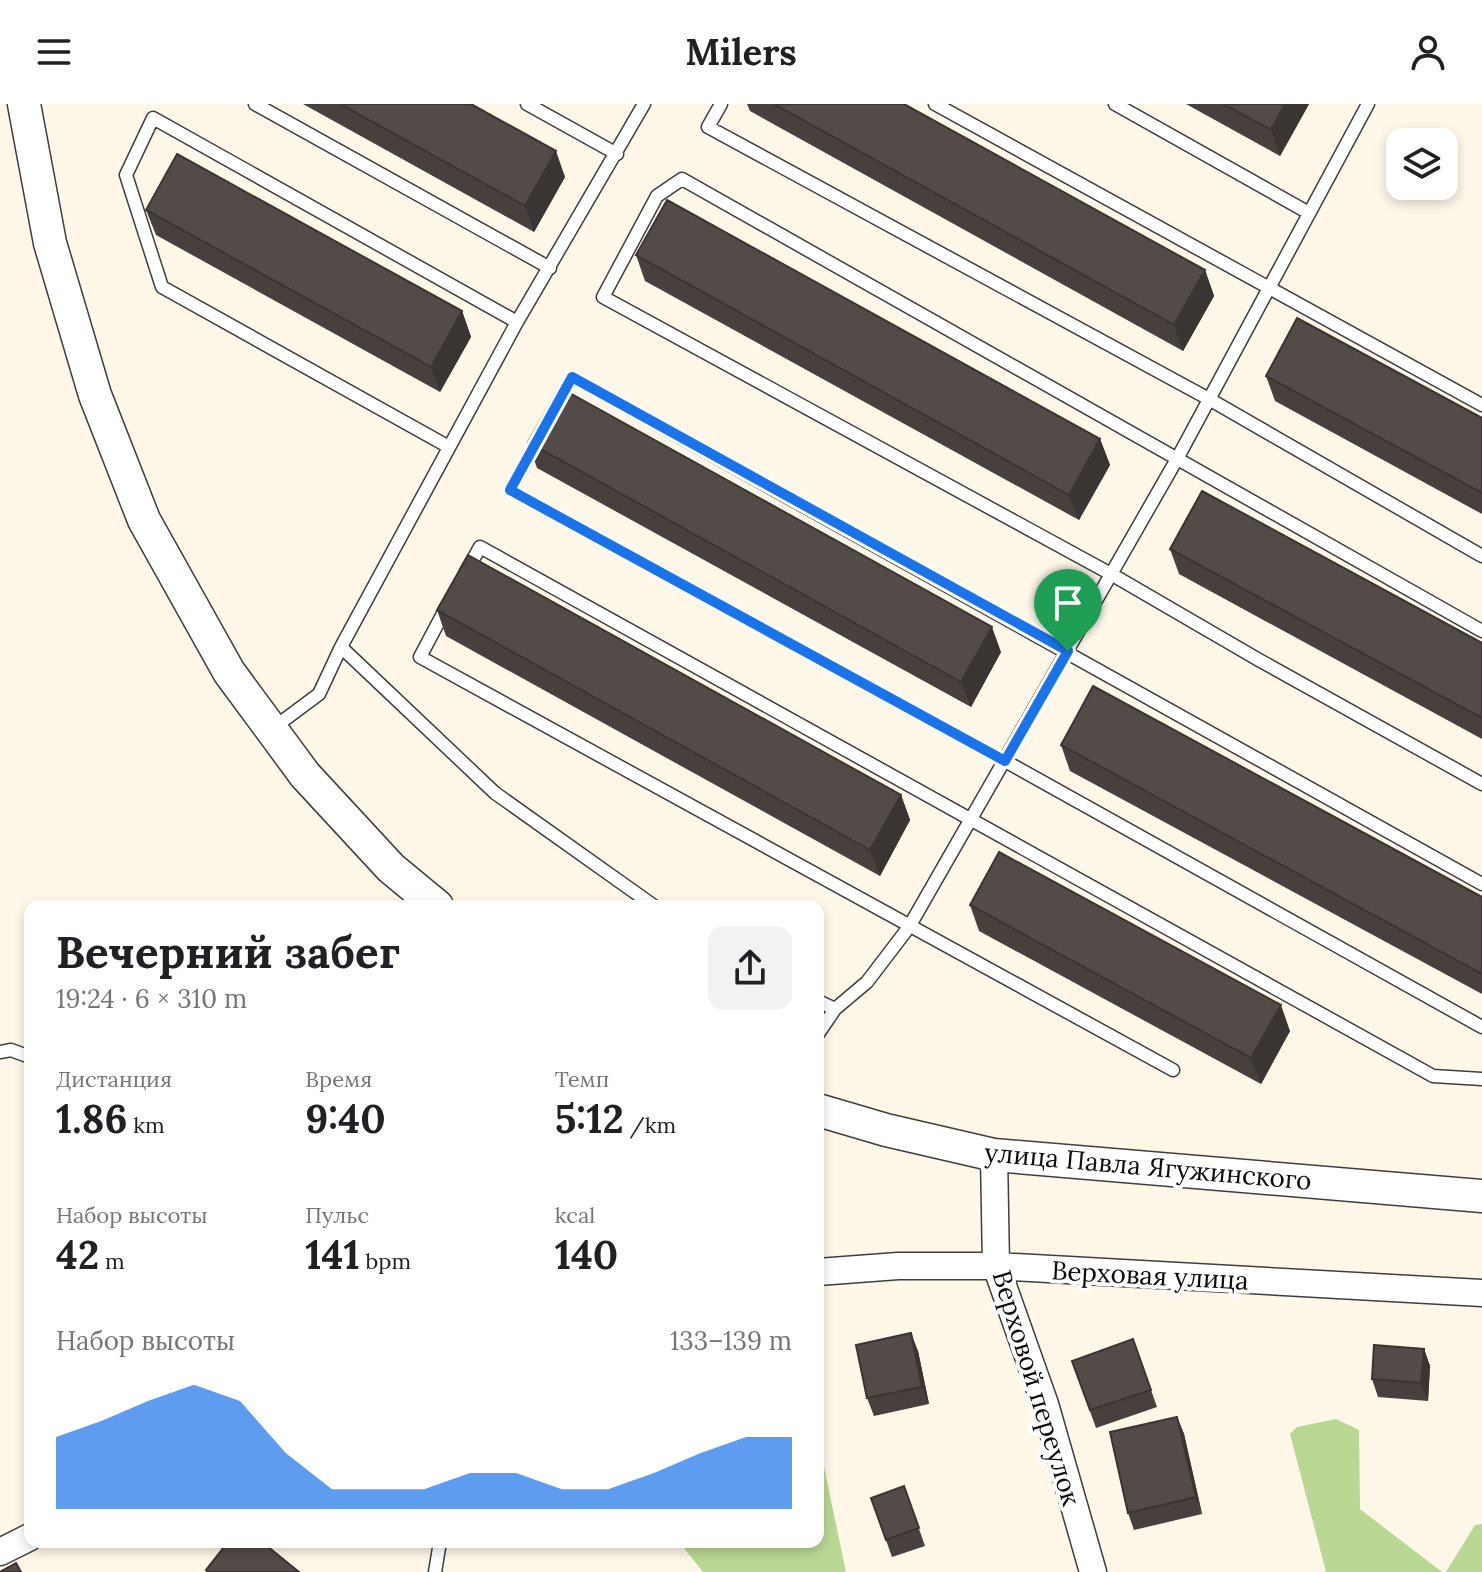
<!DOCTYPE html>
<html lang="ru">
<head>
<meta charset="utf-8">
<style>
	:root { --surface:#fff; --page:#f2f2f2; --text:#202124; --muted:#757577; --accent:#1a73e8 }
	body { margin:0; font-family:Lora,serif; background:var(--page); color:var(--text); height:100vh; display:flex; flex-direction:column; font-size:30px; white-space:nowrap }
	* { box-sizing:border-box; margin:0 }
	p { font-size:26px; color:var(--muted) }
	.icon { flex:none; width:44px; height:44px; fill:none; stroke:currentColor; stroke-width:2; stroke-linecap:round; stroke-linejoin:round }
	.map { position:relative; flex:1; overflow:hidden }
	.sheet { position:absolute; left:24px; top:796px; width:800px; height:648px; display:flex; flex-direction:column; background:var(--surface); border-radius:16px; box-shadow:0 4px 12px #0003 }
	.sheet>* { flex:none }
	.buttons { position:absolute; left:1386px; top:24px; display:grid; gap:16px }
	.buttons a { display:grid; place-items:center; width:72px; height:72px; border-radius:16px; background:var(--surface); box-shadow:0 4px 12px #0003; font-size:40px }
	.pin { position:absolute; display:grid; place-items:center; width:68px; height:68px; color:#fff; margin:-82px -34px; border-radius:50% 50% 50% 0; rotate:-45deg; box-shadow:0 0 8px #0007 }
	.pin .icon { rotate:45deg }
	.round { display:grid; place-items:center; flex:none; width:84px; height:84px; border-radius:16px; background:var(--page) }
	.headline { display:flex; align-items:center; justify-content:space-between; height:136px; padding:0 32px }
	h1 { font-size:44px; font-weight:700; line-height:60px }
	.figures { display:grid; grid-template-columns:repeat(3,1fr); gap:12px; height:136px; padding:8px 32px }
	.figures div { display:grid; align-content:center }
	.figures b { font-size:40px; font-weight:700 }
	.figures small { font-size:22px; font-weight:400 }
	.figures p { font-size:22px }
	.chart { height:224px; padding:16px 32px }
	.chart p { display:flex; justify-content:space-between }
	.chart svg { width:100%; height:144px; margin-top:8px; fill:var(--accent); opacity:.7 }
	header { display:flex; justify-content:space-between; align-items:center; height:104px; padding:0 32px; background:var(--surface); font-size:36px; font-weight:700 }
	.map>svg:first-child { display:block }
</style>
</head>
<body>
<header><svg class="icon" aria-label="menu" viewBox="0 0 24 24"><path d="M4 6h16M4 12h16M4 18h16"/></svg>Milers<svg class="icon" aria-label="person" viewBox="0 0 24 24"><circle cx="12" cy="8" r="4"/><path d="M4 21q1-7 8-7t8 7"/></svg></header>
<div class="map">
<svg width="1482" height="1468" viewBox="0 0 1482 1468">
	<rect width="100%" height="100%" fill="#fff8e9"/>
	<path fill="#b9d894" d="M1336,1315L1359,1326L1360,1405L1442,1468H1326L1290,1330L1297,1323Z
		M818,1352L823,1358L846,1468H703L679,1438H818Z
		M1482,1420V1468H1446L1475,1421Z"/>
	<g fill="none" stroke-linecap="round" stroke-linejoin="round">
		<g stroke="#3e3e3e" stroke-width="15">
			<path id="service" d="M255,0L550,164
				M527,0L617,50
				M721,0L708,23L1209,295L1482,452
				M935,0L1482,301
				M1115,0L1309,109
				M557,300L572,273L1482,780
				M539,334L510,386L1005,657L1482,923
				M449,343L162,183L126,71L153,14L517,218
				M466,468L480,443L1433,972L1482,975
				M447,502L420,553L1173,966
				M1482,527L682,75L657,92L603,193L1111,470L1259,556L1482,680
				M341,543L495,689L654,802
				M272,625L319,590L341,543L517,218L644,0
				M818,897L835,905L867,878L909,823L1177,355L1368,0
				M818,930L835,905
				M0,948L11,946L30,953
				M435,1468L440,1438"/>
		</g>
		<g stroke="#3e3e3e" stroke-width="29">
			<path id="minor" d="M994,1051L996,1162L1045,1300L1093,1468
				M818,1168L898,1162H996L1482,1189
				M0,1448L30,1433"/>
		</g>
		<g stroke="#3e3e3e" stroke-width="35">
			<path id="tertiary" d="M24,0L50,139L95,291L144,416L229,568L305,671L391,764L437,802
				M818,1006L886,1026L994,1051L1482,1092"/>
		</g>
		<use href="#service" stroke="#fff" stroke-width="12"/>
		<use href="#minor" stroke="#fff" stroke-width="26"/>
		<use href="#tertiary" stroke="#fff" stroke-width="32"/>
	</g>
	<path fill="#47403d" d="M303,0H471L565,73L534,128Z
		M747,0H904L1205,166L1214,192L1183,247L750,7Z
		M1186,0H1309L1280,52Z
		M146,106L462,207L471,233L440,288L156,131Z
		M636,151L1100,335L1110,361L1079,416L645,177Z
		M1266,272L1482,314V410L1275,297Z
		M528,338L1001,548L971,603L537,364Z
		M1170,445L1482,539V635L1179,470Z
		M437,506L901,691L910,716L880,772L446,532Z
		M1061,641L1482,793V890L1070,667Z
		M970,801L1290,927L1261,980L979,827Z
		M1133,1235L1157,1303L1096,1324L1072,1257Z
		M1424,1245L1430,1262L1428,1297L1378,1293L1372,1275Z
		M918,1247L929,1300L874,1312L867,1294Z
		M1177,1313L1184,1330L1202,1410L1134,1426L1128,1409Z
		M904,1382L925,1442L892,1453L871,1394Z"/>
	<path fill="#3a3432" d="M1285,0H1309L1280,52L1271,26Z
		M556,47L565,73L534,128L525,102Z
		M1205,166L1214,192L1183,247L1174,221Z
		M462,207L471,233L440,288L431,263Z
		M1100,335L1110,361L1079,416L1069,391Z
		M992,523L1001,548L971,603L961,578Z
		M901,691L910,716L880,772L870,746Z
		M1281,901L1290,927L1261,980L1251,954Z
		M911,1229L918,1247L929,1300L922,1283Z
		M1424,1245L1430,1262L1428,1297L1421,1279Z
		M1177,1313L1184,1330L1202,1410L1196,1393Z"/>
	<path fill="#534b47" stroke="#3a3432" stroke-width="2" d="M340,0H471L556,47L525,102Z
		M774,0H904L1205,166L1174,221Z
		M1223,0H1285L1271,26Z
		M177,50L462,207L431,263L146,106Z
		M667,96L1100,335L1069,391L636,151Z
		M1297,214L1482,314V389L1266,272Z
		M559,283L992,523L961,578L528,338Z
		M1202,387L1482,539V614L1170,445Z
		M468,451L901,691L870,746L437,506Z
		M1093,582L1482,793V870L1061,641Z
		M999,748L1281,901L1251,954L970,801Z
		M911,1229L922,1283L867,1294L856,1241Z
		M1133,1235L1151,1286L1090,1306L1072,1257Z
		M1374,1241L1424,1245L1421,1279L1372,1275Z
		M1177,1313L1196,1393L1128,1409L1110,1328Z
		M904,1382L919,1424L886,1436L871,1394Z
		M228,1438H262L299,1468H208L206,1466Z
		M16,1459L21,1468H0Z"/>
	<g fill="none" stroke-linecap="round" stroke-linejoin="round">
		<g stroke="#fff" stroke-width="16">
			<path id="route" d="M572,273L1068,547L1005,657L510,386Z"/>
		</g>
		<use href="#route" stroke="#1a73e8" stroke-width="10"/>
	</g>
	<g text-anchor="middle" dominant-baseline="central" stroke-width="8" stroke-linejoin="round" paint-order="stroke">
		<g font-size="26" fill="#0b0b0b" stroke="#fff">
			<text transform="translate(1148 1062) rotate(5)">улица Павла Ягужинского</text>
			<text transform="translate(1150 1171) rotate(3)">Верховая улица</text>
			<text transform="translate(1037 1284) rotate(73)">Верховой переулок</text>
		</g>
	</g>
</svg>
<div class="buttons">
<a><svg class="icon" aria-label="layers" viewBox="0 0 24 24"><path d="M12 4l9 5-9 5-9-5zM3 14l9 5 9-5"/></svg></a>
</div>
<div class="pin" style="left:1068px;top:547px;background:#1e9e55"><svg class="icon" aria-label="arrive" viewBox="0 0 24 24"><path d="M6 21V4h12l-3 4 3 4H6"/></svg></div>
<section class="sheet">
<div class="headline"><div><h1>Вечерний забег</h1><p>19:24 · 6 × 310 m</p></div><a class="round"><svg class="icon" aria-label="share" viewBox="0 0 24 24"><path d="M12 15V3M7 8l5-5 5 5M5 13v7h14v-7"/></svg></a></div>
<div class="figures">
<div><p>Дистанция</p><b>1.86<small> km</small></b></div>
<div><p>Время</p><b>9:40</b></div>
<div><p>Темп</p><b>5:12<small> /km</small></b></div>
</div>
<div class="figures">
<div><p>Набор высоты</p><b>42<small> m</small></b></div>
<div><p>Пульс</p><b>141<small> bpm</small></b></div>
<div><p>kcal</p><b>140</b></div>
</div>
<div class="chart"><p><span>Набор высоты</span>133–139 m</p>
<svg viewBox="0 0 160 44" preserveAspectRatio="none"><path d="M0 44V22L10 17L20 11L30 6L40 11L50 27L60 38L70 38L80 38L90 33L100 33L110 38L120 38L130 33L140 27L150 22L160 22V44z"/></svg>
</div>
</section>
</div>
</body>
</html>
